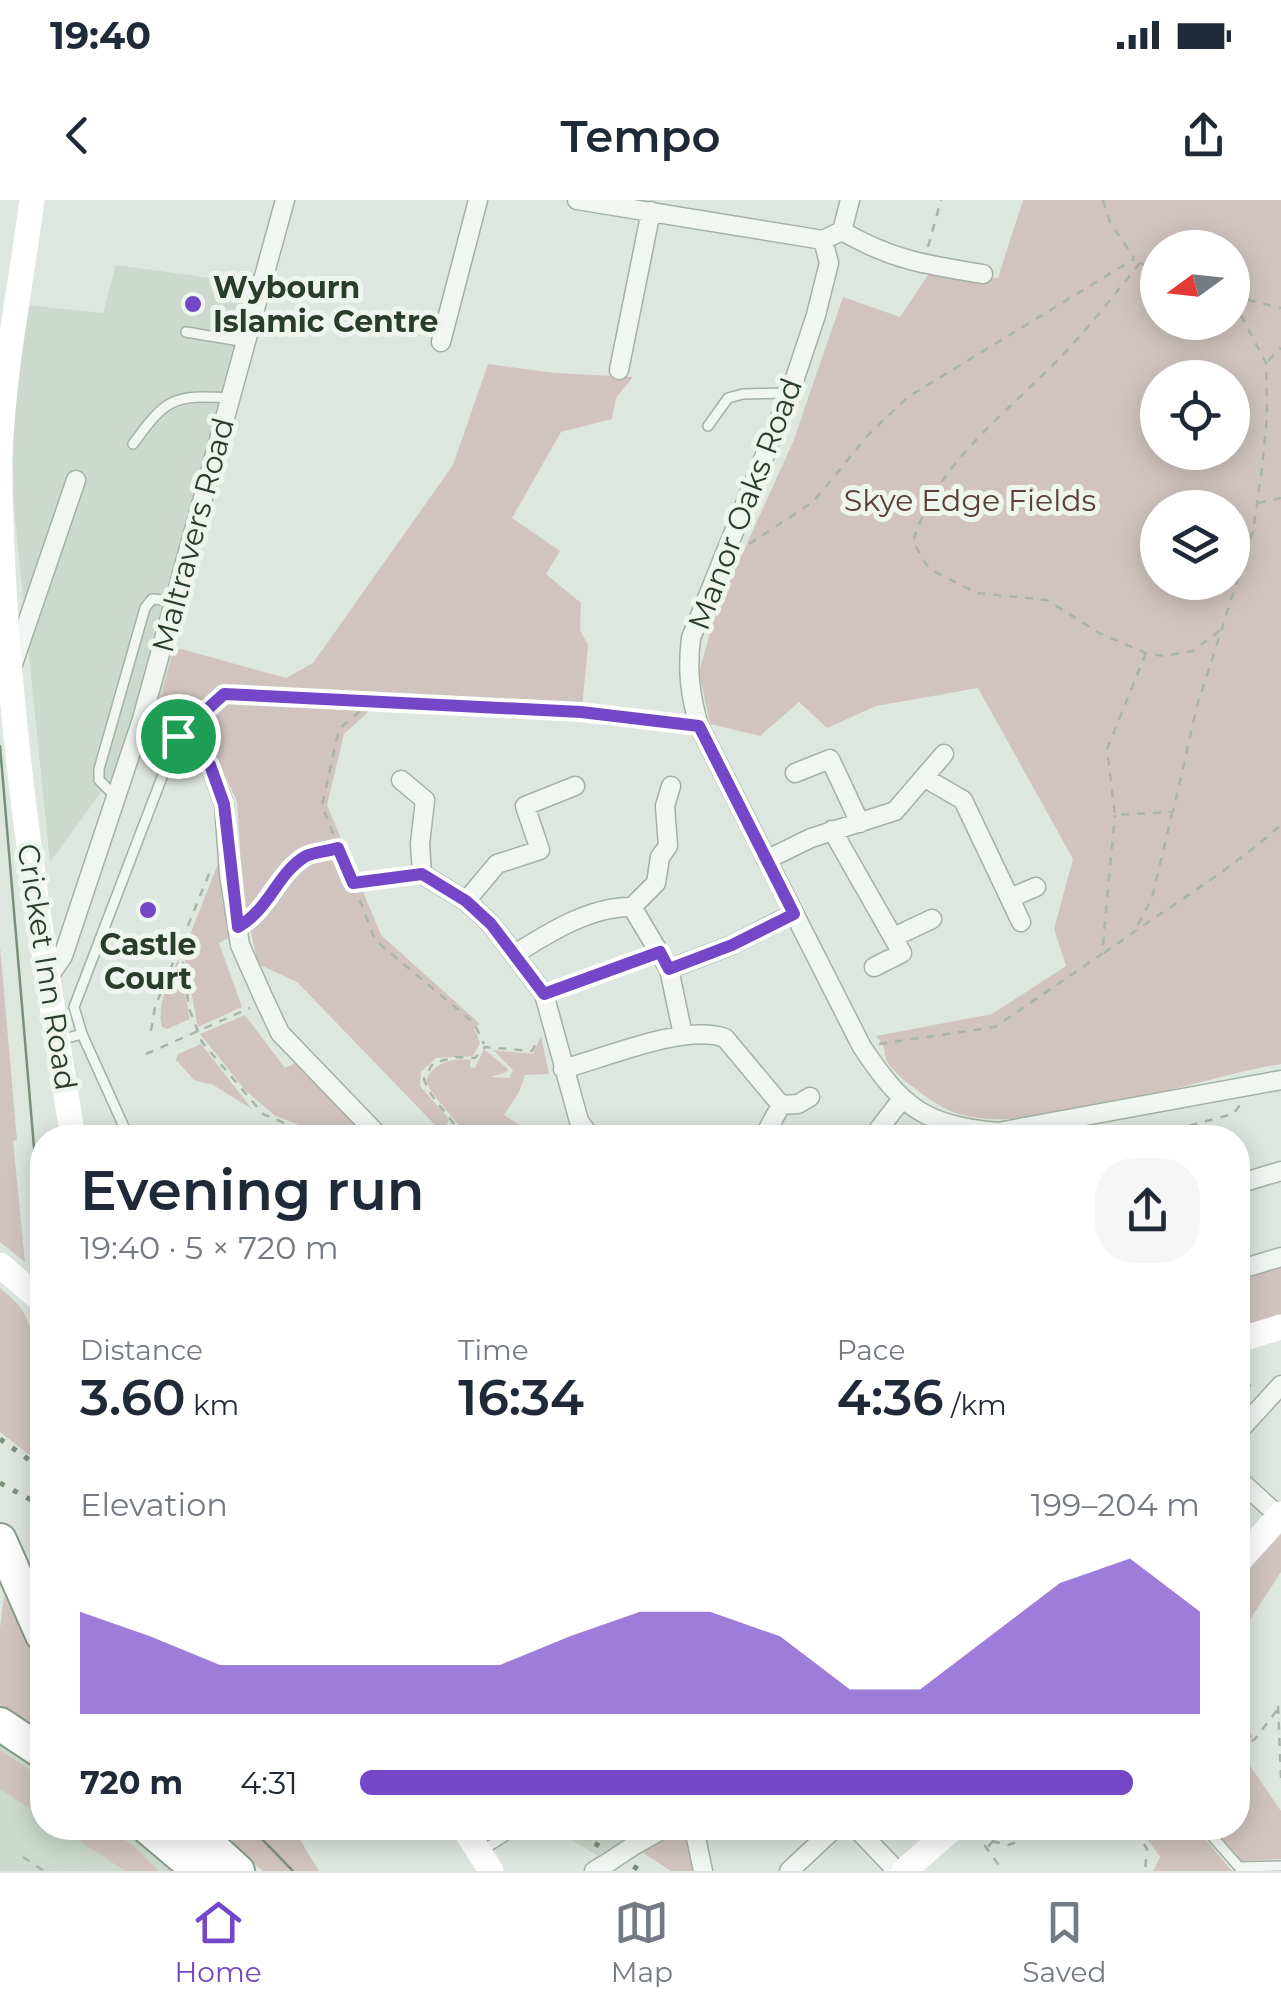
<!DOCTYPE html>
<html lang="en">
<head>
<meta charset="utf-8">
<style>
	:root { --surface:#fff; --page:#f6f6f7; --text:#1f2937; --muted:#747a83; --line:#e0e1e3; --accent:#7447c9 }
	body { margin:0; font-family:Montserrat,sans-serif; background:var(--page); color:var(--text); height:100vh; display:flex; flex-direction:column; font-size:38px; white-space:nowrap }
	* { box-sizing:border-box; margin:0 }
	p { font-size:32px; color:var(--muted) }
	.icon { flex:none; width:55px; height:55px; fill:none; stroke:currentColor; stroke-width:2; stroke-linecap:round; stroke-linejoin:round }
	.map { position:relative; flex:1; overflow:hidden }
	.sheet { position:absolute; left:30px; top:925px; width:1220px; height:715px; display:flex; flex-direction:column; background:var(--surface); border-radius:40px; box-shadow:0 5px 25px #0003 }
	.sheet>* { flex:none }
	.needle { width:65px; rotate:255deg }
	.controls { position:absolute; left:1140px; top:30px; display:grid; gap:20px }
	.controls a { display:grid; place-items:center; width:110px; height:110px; border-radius:50%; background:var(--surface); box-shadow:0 5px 25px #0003; font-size:50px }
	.pin { position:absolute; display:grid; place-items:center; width:85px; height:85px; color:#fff; margin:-42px; border:5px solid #fff; border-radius:50%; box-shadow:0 2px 10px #0007 }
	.round { display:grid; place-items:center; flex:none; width:105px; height:105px; border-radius:40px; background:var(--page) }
	.headline { display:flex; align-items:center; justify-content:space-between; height:170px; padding:0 50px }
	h1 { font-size:55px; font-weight:600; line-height:75px }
	.figures { display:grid; grid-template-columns:repeat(3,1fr); gap:15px; height:170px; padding:10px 50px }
	.figures div { display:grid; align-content:center }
	.figures b { font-size:50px; font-weight:600 }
	.figures small { font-size:28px; font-weight:400 }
	.figures p { font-size:28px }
	.chart { height:280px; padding:20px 50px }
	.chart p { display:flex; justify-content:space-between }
	.chart svg { width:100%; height:180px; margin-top:10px; fill:var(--accent); opacity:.7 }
	ul { padding:0 50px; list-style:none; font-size:32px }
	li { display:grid; grid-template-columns:160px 120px 1fr; align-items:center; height:75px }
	li i { height:25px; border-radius:12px; background:var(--accent) }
	.status { display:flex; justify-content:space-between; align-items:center; height:70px; padding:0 50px; background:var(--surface); direction:ltr }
	.status svg { height:28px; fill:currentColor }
	header { display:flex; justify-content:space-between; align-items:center; height:130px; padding:0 50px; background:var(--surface); font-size:45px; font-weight:600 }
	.menu { display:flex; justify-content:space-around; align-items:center; height:140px; border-top:2px solid var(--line); background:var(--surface); font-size:28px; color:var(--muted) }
	.menu a { display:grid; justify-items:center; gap:5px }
	.menu .on { color:var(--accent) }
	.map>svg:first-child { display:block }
</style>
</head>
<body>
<div class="status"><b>19:40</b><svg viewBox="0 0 49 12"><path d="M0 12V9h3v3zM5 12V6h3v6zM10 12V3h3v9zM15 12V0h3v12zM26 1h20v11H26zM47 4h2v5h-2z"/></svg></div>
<header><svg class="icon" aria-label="back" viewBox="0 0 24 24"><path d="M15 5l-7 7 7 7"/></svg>Tempo<svg class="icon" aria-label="share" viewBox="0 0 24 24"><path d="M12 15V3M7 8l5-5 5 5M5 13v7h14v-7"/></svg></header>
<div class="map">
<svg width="1281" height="1671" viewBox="0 0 1281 1671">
	<rect width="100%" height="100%" fill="#dee7df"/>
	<path fill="#cdd9ce" d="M116,65L254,84L223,186L241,195L157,516L50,662L5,220L25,105L103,113Z
		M0,1525L42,1552V1628H148L199,1671H0Z
		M552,1628H606L624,1640L598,1656Z"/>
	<path fill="#d1c4c0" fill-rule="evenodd" d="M1023,0H1281V864C1198,877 1032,939 956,913C940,908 924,895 910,885C904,880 892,870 888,863C882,851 889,851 876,836L992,814L1066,766L1054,729L1073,659L978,488L876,506L827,528L799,502L760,536L710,524L699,472L716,412L793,242L843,97L900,117L930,72L998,78ZM1158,48H1232V122H1158ZM1158,178H1232V252H1158ZM1158,308H1232V382H1158Z
		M488,164L555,173L633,177L616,198L612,219L561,232L512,318L560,351L546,374L581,403L580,430L588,445L581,520L377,504L344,534L327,605L381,735L480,824L474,828L480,843L473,856L436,858L421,872L420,886L449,919L443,937H432L439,929L297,782L258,764L243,696L237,602L213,548L157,516L174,447L286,478L313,463L453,265Z
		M219,661L222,701L230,737L219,743L242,807L198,827L185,760L186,745Z
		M0,746L17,940L13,941L25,1062L0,1042Z
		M178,759L190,819L167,829L162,827C156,805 170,779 178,759Z
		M245,815L285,868L297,862L370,937H329L274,915L245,890L200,834Z
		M541,836L549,874L525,875L519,892L504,915L521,926L531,937H467C455,917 436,903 426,881C434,862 451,858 471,860L470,867L475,868L484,849L508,869L507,872L491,877L509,878L513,870L493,850L533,854Z
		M201,844L252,909L213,885L194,880L176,860L178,854Z
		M1281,1063V1115L1238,1128V1075Z
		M0,1088C9,1096 22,1106 26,1117C42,1155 43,1224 42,1265L0,1232Z
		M1281,1334V1372L1238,1438V1381Z
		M4,1396L42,1462V1535L0,1505V1428Z
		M1238,1514L1253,1537L1238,1548L1281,1611V1659L1240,1661L1212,1628H1238Z
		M0,1550L42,1578V1616L0,1589Z
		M60,1628H109L138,1650L158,1671H125Z
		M211,1628H293L319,1671H263Z
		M1156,1628H1196L1232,1671H1153L1160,1657L1145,1636Z
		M682,1632H685L696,1671H671L642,1652Z"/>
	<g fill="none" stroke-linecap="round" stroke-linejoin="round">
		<g stroke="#a4b1a5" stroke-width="12">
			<path id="lane" d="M186,132L246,142
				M708,226L728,198L743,194L790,193
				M133,244C166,199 172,194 230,198
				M116,597L99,580V569L145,408L152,399L175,401
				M82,834L129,938
				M60,840L82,834L74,807L177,538
				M1115,1628L1135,1633L1144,1628
				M1205,1628L1239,1667L1281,1666
				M483,1650L518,1628"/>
		</g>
		<g stroke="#a4b1a5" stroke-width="21">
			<path id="street" d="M577,0L823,40
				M850,0L842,31L823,40L829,63L816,115L790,193L691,438C687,470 690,495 699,526L862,847C903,908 924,925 998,932L1281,880
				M842,31C892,60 926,65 983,74
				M441,142L478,0
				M619,170L651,11
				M13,464L76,280
				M142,519L185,541L210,565L224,604L229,674L240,745L265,801L280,833L381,938
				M795,573L830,559L860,623
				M925,578L963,600L1021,722
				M401,580L425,600L420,644L422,674L466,701L491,724L544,794L579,921L591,938
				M832,630L902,753L874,767
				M766,660L811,638L895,611L944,554
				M1010,698L1036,687
				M466,701L497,664L540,650L525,606L575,586
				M632,707L656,683L660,657L668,646L665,606L671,586
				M894,737L932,719
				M515,754C548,733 591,706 632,707L669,769L732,745L793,714
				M669,769L683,835
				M47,779L63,756L142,519L285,0
				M563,869C605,858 686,823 725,838L781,905
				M768,929L781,905L798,904L810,897
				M872,938L902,899
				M1238,984L1281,971
				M1238,1070L1281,1057
				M1238,1232L1281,1185
				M1238,1279L1279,1316
				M694,1628L703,1671
				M856,1628L897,1671
				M633,1646L665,1628
				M594,1671L609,1662
				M789,1671L835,1628"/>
		</g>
		<g stroke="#869d89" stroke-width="36">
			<path id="highway" d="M0,1340L42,1435
				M0,1524L42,1552
				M148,1628L199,1671
				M191,1628L238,1671"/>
		</g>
		<path stroke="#a9b4aa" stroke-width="2.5" stroke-dasharray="8 8" stroke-linecap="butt" d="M1103,0L1110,22L1134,58
			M928,47L941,0
			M1140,63C1117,91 1095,120 1071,146C1014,209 937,258 913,342L929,369L977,393L1047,400L1099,433L1146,453L1163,456L1193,451L1223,428
			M1140,63L1158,70
			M1232,96L1281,108
			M1268,161L1281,148
			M1258,303L1281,298
			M749,344L813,302L869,234L908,197L1134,59
			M1146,453L1107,549L1115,615L1173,612L1197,506L1253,332L1262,269L1267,216L1266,163L1242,117L1232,110
			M372,501L339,529L322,606L353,683L404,677
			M190,525L224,494L466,505L679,523
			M354,685L375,740L474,823L484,844
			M255,718C286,681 285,661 337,649
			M1138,725L1152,698L1172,614
			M181,746L189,808L202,842L263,914L320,938
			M1104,753C1163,710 1226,674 1281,625
			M560,788L642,759
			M151,831L155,807L211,669
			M879,844L995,827L1102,754L1115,615
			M146,854L250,808
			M462,938C452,915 431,902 424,879L433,863L456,857L475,858L485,847L532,851L538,840
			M1143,938L1233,914L1241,904
			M1238,1168L1240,1178L1256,1190
			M1278,1506L1281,1578
			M1238,1550L1255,1539L1281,1505
			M975,1632L1003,1671
			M992,1641L1008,1645L1021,1641
			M1144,1644L1147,1649L1145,1671
			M988,1647L1003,1628
			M23,1657L44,1671"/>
		<use href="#lane" stroke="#f1f6f2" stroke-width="9"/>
		<use href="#street" stroke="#f1f6f2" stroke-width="18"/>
		<path stroke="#fff" stroke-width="25" d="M32,0C21,85 3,171 0,257C0,481 37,717 73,938
			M0,1065L42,1101
			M1238,1140L1281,1127
			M1238,1362L1281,1314
			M464,1628L491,1671
			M904,1671L953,1628"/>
		<use href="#highway" stroke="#fff" stroke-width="32"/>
		<path stroke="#79907b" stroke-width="2.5" d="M0,546L42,1042
			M35,1029L42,1119
			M251,1628L293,1671"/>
		<path stroke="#79907b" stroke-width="5" stroke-dasharray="5 10" stroke-linecap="butt" d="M0,1239L42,1269
			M0,1283L42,1306
			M569,1628L641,1671"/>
		<g stroke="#a4b1a5" stroke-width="21" stroke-linecap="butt">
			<path id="street-bridge" d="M609,1662L633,1646"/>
		</g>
		<use href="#street-bridge" stroke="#f1f6f2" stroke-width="18"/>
	</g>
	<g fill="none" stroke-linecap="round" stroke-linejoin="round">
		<g stroke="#fff" stroke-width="20">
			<path id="route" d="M224,494L581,512L699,526L794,714L732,745L669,769L660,752L544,794L491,724L466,701L422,674L353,683L338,648C329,651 315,652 306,656C277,673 270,709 238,727L224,604L210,565L178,536Z"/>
		</g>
		<use href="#route" stroke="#7447c9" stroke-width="12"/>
	</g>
	<g fill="#7447c9" stroke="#eef5ee" stroke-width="4">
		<circle cx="193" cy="104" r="10"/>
		<circle cx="148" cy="710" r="10"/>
	</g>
	<g text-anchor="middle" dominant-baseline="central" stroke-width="10" stroke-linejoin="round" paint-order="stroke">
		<g font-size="30" font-weight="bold" fill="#283e2b" stroke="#eef5ee" text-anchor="start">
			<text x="213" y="87">Wybourn<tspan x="213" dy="34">Islamic Centre</tspan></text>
			<text x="148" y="744" text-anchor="middle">Castle<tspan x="148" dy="34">Court</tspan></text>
		</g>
		<g font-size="30" fill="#594136" stroke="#eef5ee">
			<text x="970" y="300">Skye Edge Fields</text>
		</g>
		<g font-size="30" fill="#283e2b" stroke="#eef5ee">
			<text transform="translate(745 304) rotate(-69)">Manor Oaks Road</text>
			<text transform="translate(193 335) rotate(-75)">Maltravers Road</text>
			<text transform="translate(47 767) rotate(81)">Cricket Inn Road</text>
		</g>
	</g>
</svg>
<div class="controls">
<a><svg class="needle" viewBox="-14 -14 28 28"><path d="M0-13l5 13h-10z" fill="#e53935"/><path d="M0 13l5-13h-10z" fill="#747a83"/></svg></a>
<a><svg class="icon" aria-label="locate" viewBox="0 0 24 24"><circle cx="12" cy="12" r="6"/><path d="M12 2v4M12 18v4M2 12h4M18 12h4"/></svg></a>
<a><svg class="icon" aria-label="layers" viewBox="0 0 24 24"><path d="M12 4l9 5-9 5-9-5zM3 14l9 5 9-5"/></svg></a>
</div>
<div class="pin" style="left:178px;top:536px;background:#1e9e55"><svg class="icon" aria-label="arrive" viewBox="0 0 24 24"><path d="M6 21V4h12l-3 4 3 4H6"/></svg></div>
<section class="sheet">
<div class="headline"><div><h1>Evening run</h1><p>19:40 · 5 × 720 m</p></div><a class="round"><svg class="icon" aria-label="share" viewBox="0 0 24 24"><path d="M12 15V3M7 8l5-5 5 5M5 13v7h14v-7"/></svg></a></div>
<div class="figures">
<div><p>Distance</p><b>3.60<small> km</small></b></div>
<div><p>Time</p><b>16:34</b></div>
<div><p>Pace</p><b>4:36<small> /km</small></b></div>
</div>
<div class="chart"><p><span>Elevation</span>199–204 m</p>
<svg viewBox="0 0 160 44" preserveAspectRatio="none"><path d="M0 44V19L10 25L20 32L30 32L40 32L50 32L60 32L70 25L80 19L90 19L100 25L110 38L120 38L130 25L140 12L150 6L160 19V44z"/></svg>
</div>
<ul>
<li><b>720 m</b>4:31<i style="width:92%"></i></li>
</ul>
</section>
</div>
<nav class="menu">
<a class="on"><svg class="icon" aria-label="home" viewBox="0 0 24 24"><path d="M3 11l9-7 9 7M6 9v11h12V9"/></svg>Home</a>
<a><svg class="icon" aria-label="map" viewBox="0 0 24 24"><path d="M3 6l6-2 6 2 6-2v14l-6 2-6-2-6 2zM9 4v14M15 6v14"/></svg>Map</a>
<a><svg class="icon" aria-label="saved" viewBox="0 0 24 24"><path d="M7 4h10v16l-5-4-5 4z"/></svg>Saved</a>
</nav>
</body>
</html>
